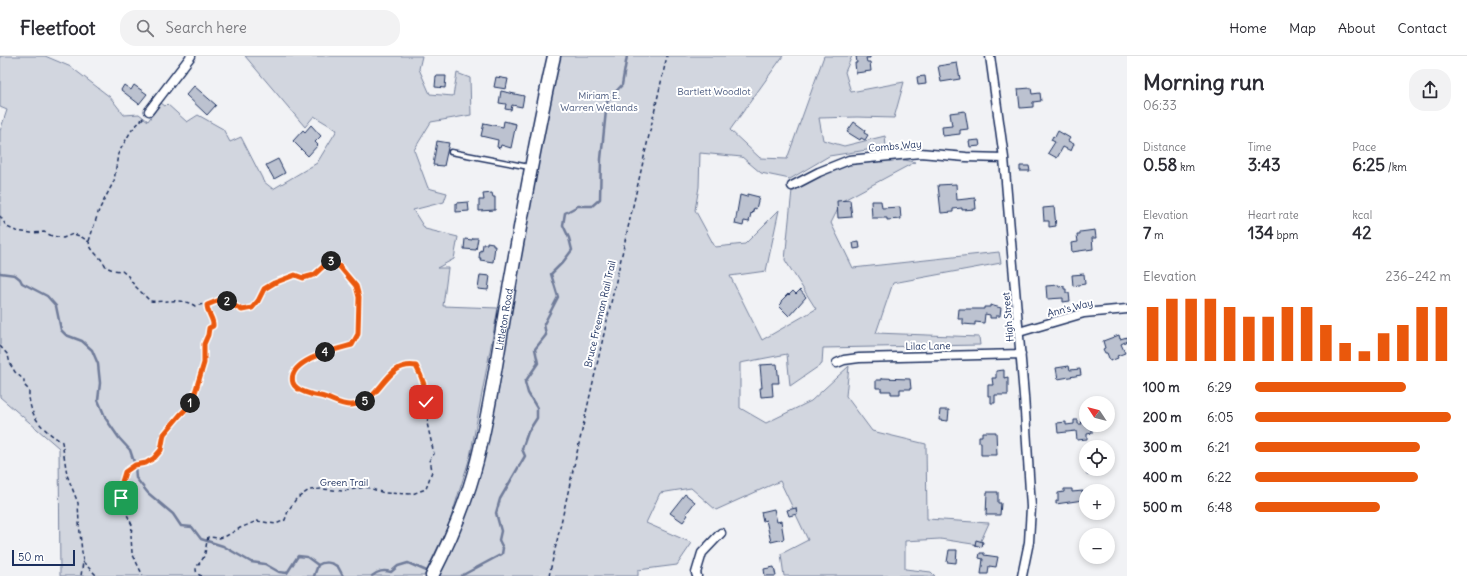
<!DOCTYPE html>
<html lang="en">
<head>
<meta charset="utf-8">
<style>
	:root { --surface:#fff; --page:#f2f2f3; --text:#2b2b33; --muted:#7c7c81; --line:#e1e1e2; --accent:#ea580c }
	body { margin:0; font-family:Delius,sans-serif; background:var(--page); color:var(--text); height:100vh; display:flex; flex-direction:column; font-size:15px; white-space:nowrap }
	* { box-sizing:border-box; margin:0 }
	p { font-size:13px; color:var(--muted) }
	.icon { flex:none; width:22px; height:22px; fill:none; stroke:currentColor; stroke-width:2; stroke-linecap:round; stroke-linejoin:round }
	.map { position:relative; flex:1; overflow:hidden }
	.drawer { display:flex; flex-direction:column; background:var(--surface); width:340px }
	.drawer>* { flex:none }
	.needle { width:26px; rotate:306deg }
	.fabs { position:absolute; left:1079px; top:340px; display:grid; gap:8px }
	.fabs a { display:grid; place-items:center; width:36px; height:36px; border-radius:50%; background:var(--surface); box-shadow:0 2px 6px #0003; font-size:20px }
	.scale { position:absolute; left:12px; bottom:10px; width:63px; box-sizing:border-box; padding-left:4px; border:2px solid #1b2f5e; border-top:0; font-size:11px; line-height:14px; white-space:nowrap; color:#1b2f5e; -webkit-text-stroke:3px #fff; paint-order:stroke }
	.pin { position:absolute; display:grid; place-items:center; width:34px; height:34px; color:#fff; margin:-17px; border-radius:8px; box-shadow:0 2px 6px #0006 }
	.km { position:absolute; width:20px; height:20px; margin:-10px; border-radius:50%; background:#222; color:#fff; font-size:11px; line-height:20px; text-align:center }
	.round { display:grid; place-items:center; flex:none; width:42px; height:42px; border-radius:16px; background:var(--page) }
	.head { display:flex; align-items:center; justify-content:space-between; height:68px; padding:0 16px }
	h1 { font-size:22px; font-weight:700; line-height:30px }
	.figures { display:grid; grid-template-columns:repeat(3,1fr); gap:6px; height:68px; padding:4px 16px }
	.figures div { display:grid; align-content:center }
	.figures b { font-size:17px; font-weight:700 }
	.figures small { font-size:11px; font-weight:400 }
	.figures p { font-size:11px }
	.chart { height:112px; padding:8px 16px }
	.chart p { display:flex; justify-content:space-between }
	.chart svg { width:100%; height:72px; margin-top:4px; stroke:var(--accent); stroke-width:6 }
	ul { padding:0 16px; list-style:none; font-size:13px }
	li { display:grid; grid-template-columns:64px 48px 1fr; align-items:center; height:30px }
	li i { height:10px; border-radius:5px; background:var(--accent) }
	header { display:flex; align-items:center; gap:24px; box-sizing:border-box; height:56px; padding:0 20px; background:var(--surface); border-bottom:1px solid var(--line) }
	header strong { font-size:19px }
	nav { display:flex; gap:22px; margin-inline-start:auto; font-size:14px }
	.search { width:280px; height:36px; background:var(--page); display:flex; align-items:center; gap:10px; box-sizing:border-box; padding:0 14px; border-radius:16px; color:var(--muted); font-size:15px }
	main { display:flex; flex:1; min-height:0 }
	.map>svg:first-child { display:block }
</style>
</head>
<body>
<header>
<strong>Fleetfoot</strong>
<div class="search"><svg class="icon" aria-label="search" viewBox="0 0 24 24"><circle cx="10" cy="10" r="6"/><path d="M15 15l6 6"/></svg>Search here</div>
<nav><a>Home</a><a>Map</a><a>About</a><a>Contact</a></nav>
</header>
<main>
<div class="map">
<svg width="1127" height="520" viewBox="0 0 1127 520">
	<rect width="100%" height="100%" fill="#f1f2f5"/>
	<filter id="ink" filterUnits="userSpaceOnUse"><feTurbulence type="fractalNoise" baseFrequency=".025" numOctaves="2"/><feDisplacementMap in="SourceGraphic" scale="8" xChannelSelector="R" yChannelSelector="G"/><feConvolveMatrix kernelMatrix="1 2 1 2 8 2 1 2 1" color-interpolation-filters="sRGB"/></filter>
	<g filter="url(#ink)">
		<path fill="#d2d6df" stroke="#76829e" d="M0,0H45L71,11L110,41L124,59L139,58L148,65L161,47L165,50L167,48L187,66L198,59L223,73L230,86L241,81L262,122L263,125L273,133L317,107L337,74L314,60L305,71L245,0H422L419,13L430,38L453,40L457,17L470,22L471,59L431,66L414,94L428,132L447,137L444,146L413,154L425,173L458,181L454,203L437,212H448L443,250L498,252L470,401L449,468L424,520H60L59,392L0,341V75L7,54L0,51Z
			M554,0H783L730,74L760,102L787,103L824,0H852L845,16L851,36L904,26L894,62L857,61L819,62L823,84L844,90L885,80L886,91L829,100L790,123L761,117L742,101L700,97L699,131L695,154L715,191L745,188L779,154L766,215L730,220L762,284L816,253L785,204L792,134L849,104L889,101L915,106L842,145L831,167L853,212L999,196L1001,207L893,227L876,277L979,281L980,289L823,292L822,308L790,330L787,298L740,307V352L766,367L811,345L849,310L846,340L872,375L926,388L927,463L989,467L979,489L940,483L905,485V513L931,516L935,520H784L781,498L808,484L780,425L716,454L691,432L660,437L646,467L692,487L677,509L638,514V520H432L464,449Z"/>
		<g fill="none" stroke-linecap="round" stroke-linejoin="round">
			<path stroke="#707c9a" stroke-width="2.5" d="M0,217L15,219L20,223L22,227L47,240L56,250L61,274L66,279L82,285L92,294L98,308L100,327L98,344L106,363L119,382L130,394L135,409L136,422L148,437L173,458L181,470L192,471L201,483L223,490L251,506L265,508L279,516L287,517L298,500L307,501L318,509
				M314,520L318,509C324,505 332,506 338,511C340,514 341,517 343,520
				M372,520C378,515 383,514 391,516L398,510L408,507L429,516
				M461,520L502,498L503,492L499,484L501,475L496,457L500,443L525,400L522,393L528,376L537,362V352L528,337L525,326L538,307L535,293L546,279L544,268L558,241L551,218L563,206L572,194L569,182L563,169L565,157L578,150H592L600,143L601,103L607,45L622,29L627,0"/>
		</g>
		<path fill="#bcc2d0" stroke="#1b2f5e" d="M856,0H870V2H866L867,6H870L871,15L856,17L855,7H857Z
			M957,7L960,23L941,26L938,10Z
			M436,20H446L445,32L435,31Z
			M925,20L926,28L918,29L917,21Z
			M496,21L508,23L506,33L494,31Z
			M124,29L131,34L134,29L147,38L139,48L121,34Z
			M194,30L216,49L207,59L186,39Z
			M1031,32L1032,38L1040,37L1041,45L1033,46V51L1020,52L1018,33Z
			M501,35L524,40L522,51L512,49L511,54L505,53L506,48L499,47Z
			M965,55L968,73L960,74V78L943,80L942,71L952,70L950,57Z
			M504,65L516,68L511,92L501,89L500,92L497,91L498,84L481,80L484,67L503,71Z
			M854,66L865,74L864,77L868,79L865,84L861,82L860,84L847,76Z
			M311,69L321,80L315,86L318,89L308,100L293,85L303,74L305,76Z
			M1058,75L1070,82L1068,85L1074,88L1071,95L1063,91L1057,102L1048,97L1055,86L1051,84L1053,80L1055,81Z
			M979,84L980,90L970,91L969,85Z
			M437,85L449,87L444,110L433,109Z
			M278,103L285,117L274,123L266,109Z
			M1020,110H1029L1030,115H1020Z
			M956,128L957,144L975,142L976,153L962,154V152L953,153V156L941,157L938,129Z
			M492,137L493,141H495V154L479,155V144H484L483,138Z
			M747,138L759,141L756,153L754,152L752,158L751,157L749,166L744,165L743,170L735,168L740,139L747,141Z
			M850,144L852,161L838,162L837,145Z
			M871,145H881L882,152L900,151L901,163L887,164V162H872Z
			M468,146L469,155L456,156V147Z
			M1054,151L1056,170L1049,171V165H1044L1043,152Z
			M1095,174L1096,182H1092L1093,193L1072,196L1071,187L1078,186L1077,179H1080V176Z
			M473,182H478L476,194L464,193L465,183L472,184Z
			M487,186L493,187V190H495L493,206L480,204L481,202H479L480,194L482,195L483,188H487Z
			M859,186L860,192L854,193L853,187Z
			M1084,218L1085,228L1073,230L1072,219Z
			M480,219L490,220L488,234L478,233Z
			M1059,229V231L1064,230V233H1066V237H1069L1070,245L1063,246V242L1047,243L1046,230Z
			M800,234L806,241L789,260L779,250L782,247L781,245L788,238L789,239L793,235L796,238Z
			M990,249L1001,252L1000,260H996V262H990V259L985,258L984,267L975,266V269L963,268V263H958L959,253H984V251H990Z
			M1119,279L1120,283L1127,281V285L1121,288L1125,297L1117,300L1118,302L1110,305L1107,297H1105L1103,293L1105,292L1103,285Z
			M777,308L779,327H772L773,340L761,341L760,332H762L760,309Z
			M1069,310L1070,314L1080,313L1081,319L1058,323L1056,312Z
			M1004,314V322L1008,321V339H995V347H991V340H988V329H993L992,322H996V315Z
			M882,322L910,323L911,333H900V338H891V335H881V332H876V324H882Z
			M940,354H949L948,365L939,364Z
			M1074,364H1078V368H1082L1081,365H1086V369H1092V377L1087,378V383L1077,384L1076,375L1058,377L1057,367L1066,366V369L1074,368Z
			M982,376H996L997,399H981V386H979V380H982Z
			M1086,413H1104V417L1087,419Z
			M1064,433H1072V436L1083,435V444L1056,448V445H1058V437L1064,436Z
			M987,436H998V447H1001L1000,459H986Z
			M685,438L695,446L686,458L688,459L683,466L670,457Z
			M796,452L797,458L789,460L787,454Z
			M774,453L777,466L781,465L784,483L771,486L766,464L763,465L761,456Z
			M976,484L983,486L982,491L975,489Z
			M949,494H957L956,507L947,506Z
			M980,497H984V499L998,501L996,511L989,510L988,518H981L983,503L979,502Z
			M774,511L776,520H765L764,513Z"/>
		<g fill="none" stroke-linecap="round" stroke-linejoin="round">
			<g stroke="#1b2f5e" stroke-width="7">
				<path id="lane" d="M451,96L529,111"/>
			</g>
			<g stroke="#1b2f5e" stroke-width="11">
				<path id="street" d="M990,0L1004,102L1024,340L1031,451L1029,486L1022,520
					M149,55L191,0
					M792,130L819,116L849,104L920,97L966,101L1004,102
					M1019,276L1084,257L1127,253
					M837,307L844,304L859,302L1021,298
					M697,520L696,517L702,497L721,477"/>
			</g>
			<g stroke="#1b2f5e" stroke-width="15">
				<g id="primary">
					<path id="s1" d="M432,520C451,483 467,445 477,405C490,354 497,301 506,250C521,166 535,83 554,0"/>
				</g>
			</g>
			<path stroke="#1b2f5e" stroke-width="1.5" stroke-dasharray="4 3" stroke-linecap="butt" d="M0,160L7,171L16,175L31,177L44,176L52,180L63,182L73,178L80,180L89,186C91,197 102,201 106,211L113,214L122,215L128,220L134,229L150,245C166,247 181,241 195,250L204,248L207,249C207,257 214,263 213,270L209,273L208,279L203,288L204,307L194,340L189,350L180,359L164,378L161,394L154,402L146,407L135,409L125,416L122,426L121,442L123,450L132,469L131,480L132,497L143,520
				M89,185L99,154L114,125L118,98L131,75L144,61
				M0,290L8,299L10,308L15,316L24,324V329L29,334C28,359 41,373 62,386L67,419L78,447L79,467L83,506L81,520
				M83,506L97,520
				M202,520C196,518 196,516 196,511C208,499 204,496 208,481L219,482L226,480L240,472L257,465L276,468L285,464L288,455L296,443L309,434L322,433L343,435L366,431L384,437L412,438L426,433L432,415L430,403L434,398L427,367L431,348L426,346L427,339L416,310C384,305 383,346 352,349C340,350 331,342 320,340C312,339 296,335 293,327C286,304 338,293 353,289L358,278L359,241L356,230L340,211L332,204L326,207L314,219L303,222L295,219L288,221L264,233L258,245L252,252L242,254L222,243L207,249
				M549,520L667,0"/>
			<use href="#lane" stroke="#fff" stroke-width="4"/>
			<use href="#street" stroke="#fff" stroke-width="8"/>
			<use href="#primary" stroke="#fff" stroke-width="12"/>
		</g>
	</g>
	<g fill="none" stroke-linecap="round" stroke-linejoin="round" filter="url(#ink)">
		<g stroke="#fff" stroke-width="8">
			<path id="route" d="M121,442L122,426L125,416L135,409L146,407L154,402L161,394L164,378L180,359L189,350L194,340L204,307V288L208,279L209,272L213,270C214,263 207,257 207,249L222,243L242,254L252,252L258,245L264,233L274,227L295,219L303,222L314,219L326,208L332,204L340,211L356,230L359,241L358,278L352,289C338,293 286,304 293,327C296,335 312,339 320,340C331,342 340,350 352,349C383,346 384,305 416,310C422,321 427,334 426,346"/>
		</g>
		<use href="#route" stroke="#ea580c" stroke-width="5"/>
	</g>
	<g text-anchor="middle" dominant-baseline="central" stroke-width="4" stroke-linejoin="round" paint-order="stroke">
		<g font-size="10" fill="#49597e" stroke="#fff">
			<text x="714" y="35">Bartlett Woodlot</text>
			<text x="599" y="39">Miriam E.<tspan x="599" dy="12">Warren Wetlands</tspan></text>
		</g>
		<g font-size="10" fill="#1b2f5e" stroke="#fff">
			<text transform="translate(895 90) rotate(-5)">Combs Way</text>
			<text transform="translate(1070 252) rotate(-14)">Ann's Way</text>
			<text transform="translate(600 258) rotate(-77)">Bruce Freeman Rail Trail</text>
			<text transform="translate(1008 261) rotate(-95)">High Street</text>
			<text stroke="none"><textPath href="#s1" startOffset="268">Littleton Road</textPath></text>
			<text transform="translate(928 290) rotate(-1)">Lilac Lane</text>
			<text x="344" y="426">Green Trail</text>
		</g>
	</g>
</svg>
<div class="fabs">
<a><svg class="needle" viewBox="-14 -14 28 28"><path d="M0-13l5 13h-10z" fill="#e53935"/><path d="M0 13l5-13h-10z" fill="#7c7c81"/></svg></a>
<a><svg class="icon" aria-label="locate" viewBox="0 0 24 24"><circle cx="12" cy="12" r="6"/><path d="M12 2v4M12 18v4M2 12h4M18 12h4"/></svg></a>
<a>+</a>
<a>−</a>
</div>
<div class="scale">50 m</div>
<div class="pin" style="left:121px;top:442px;background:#1e9e55"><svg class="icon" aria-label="arrive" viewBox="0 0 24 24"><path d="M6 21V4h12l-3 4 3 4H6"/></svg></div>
<div class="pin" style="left:426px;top:346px;background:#d93025"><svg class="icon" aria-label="check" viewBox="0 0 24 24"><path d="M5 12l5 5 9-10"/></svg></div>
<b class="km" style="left:190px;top:347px">1</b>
<b class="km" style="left:227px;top:245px">2</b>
<b class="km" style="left:331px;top:205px">3</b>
<b class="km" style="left:325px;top:296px">4</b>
<b class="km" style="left:365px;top:345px">5</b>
</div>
<section class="drawer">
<div class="head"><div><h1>Morning run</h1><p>06:33</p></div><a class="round"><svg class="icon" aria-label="share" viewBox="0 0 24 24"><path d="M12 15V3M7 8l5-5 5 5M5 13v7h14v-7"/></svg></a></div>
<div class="figures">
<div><p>Distance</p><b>0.58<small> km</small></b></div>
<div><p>Time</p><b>3:43</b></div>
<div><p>Pace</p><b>6:25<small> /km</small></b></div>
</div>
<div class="figures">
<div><p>Elevation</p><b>7<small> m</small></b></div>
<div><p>Heart rate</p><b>134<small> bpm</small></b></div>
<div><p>kcal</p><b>42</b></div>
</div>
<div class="chart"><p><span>Elevation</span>236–242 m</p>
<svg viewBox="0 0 160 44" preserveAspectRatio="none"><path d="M5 44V11M15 44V6M25 44V6M35 44V6M45 44V11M55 44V17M65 44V17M75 44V11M85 44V11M95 44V22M105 44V33M115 44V38M125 44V27M135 44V22M145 44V11M155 44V11"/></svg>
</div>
<ul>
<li><b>100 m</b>6:29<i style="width:77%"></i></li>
<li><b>200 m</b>6:05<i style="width:100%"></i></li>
<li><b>300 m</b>6:21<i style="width:84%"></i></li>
<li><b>400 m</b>6:22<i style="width:83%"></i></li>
<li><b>500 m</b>6:48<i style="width:64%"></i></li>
</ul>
</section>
</main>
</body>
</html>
